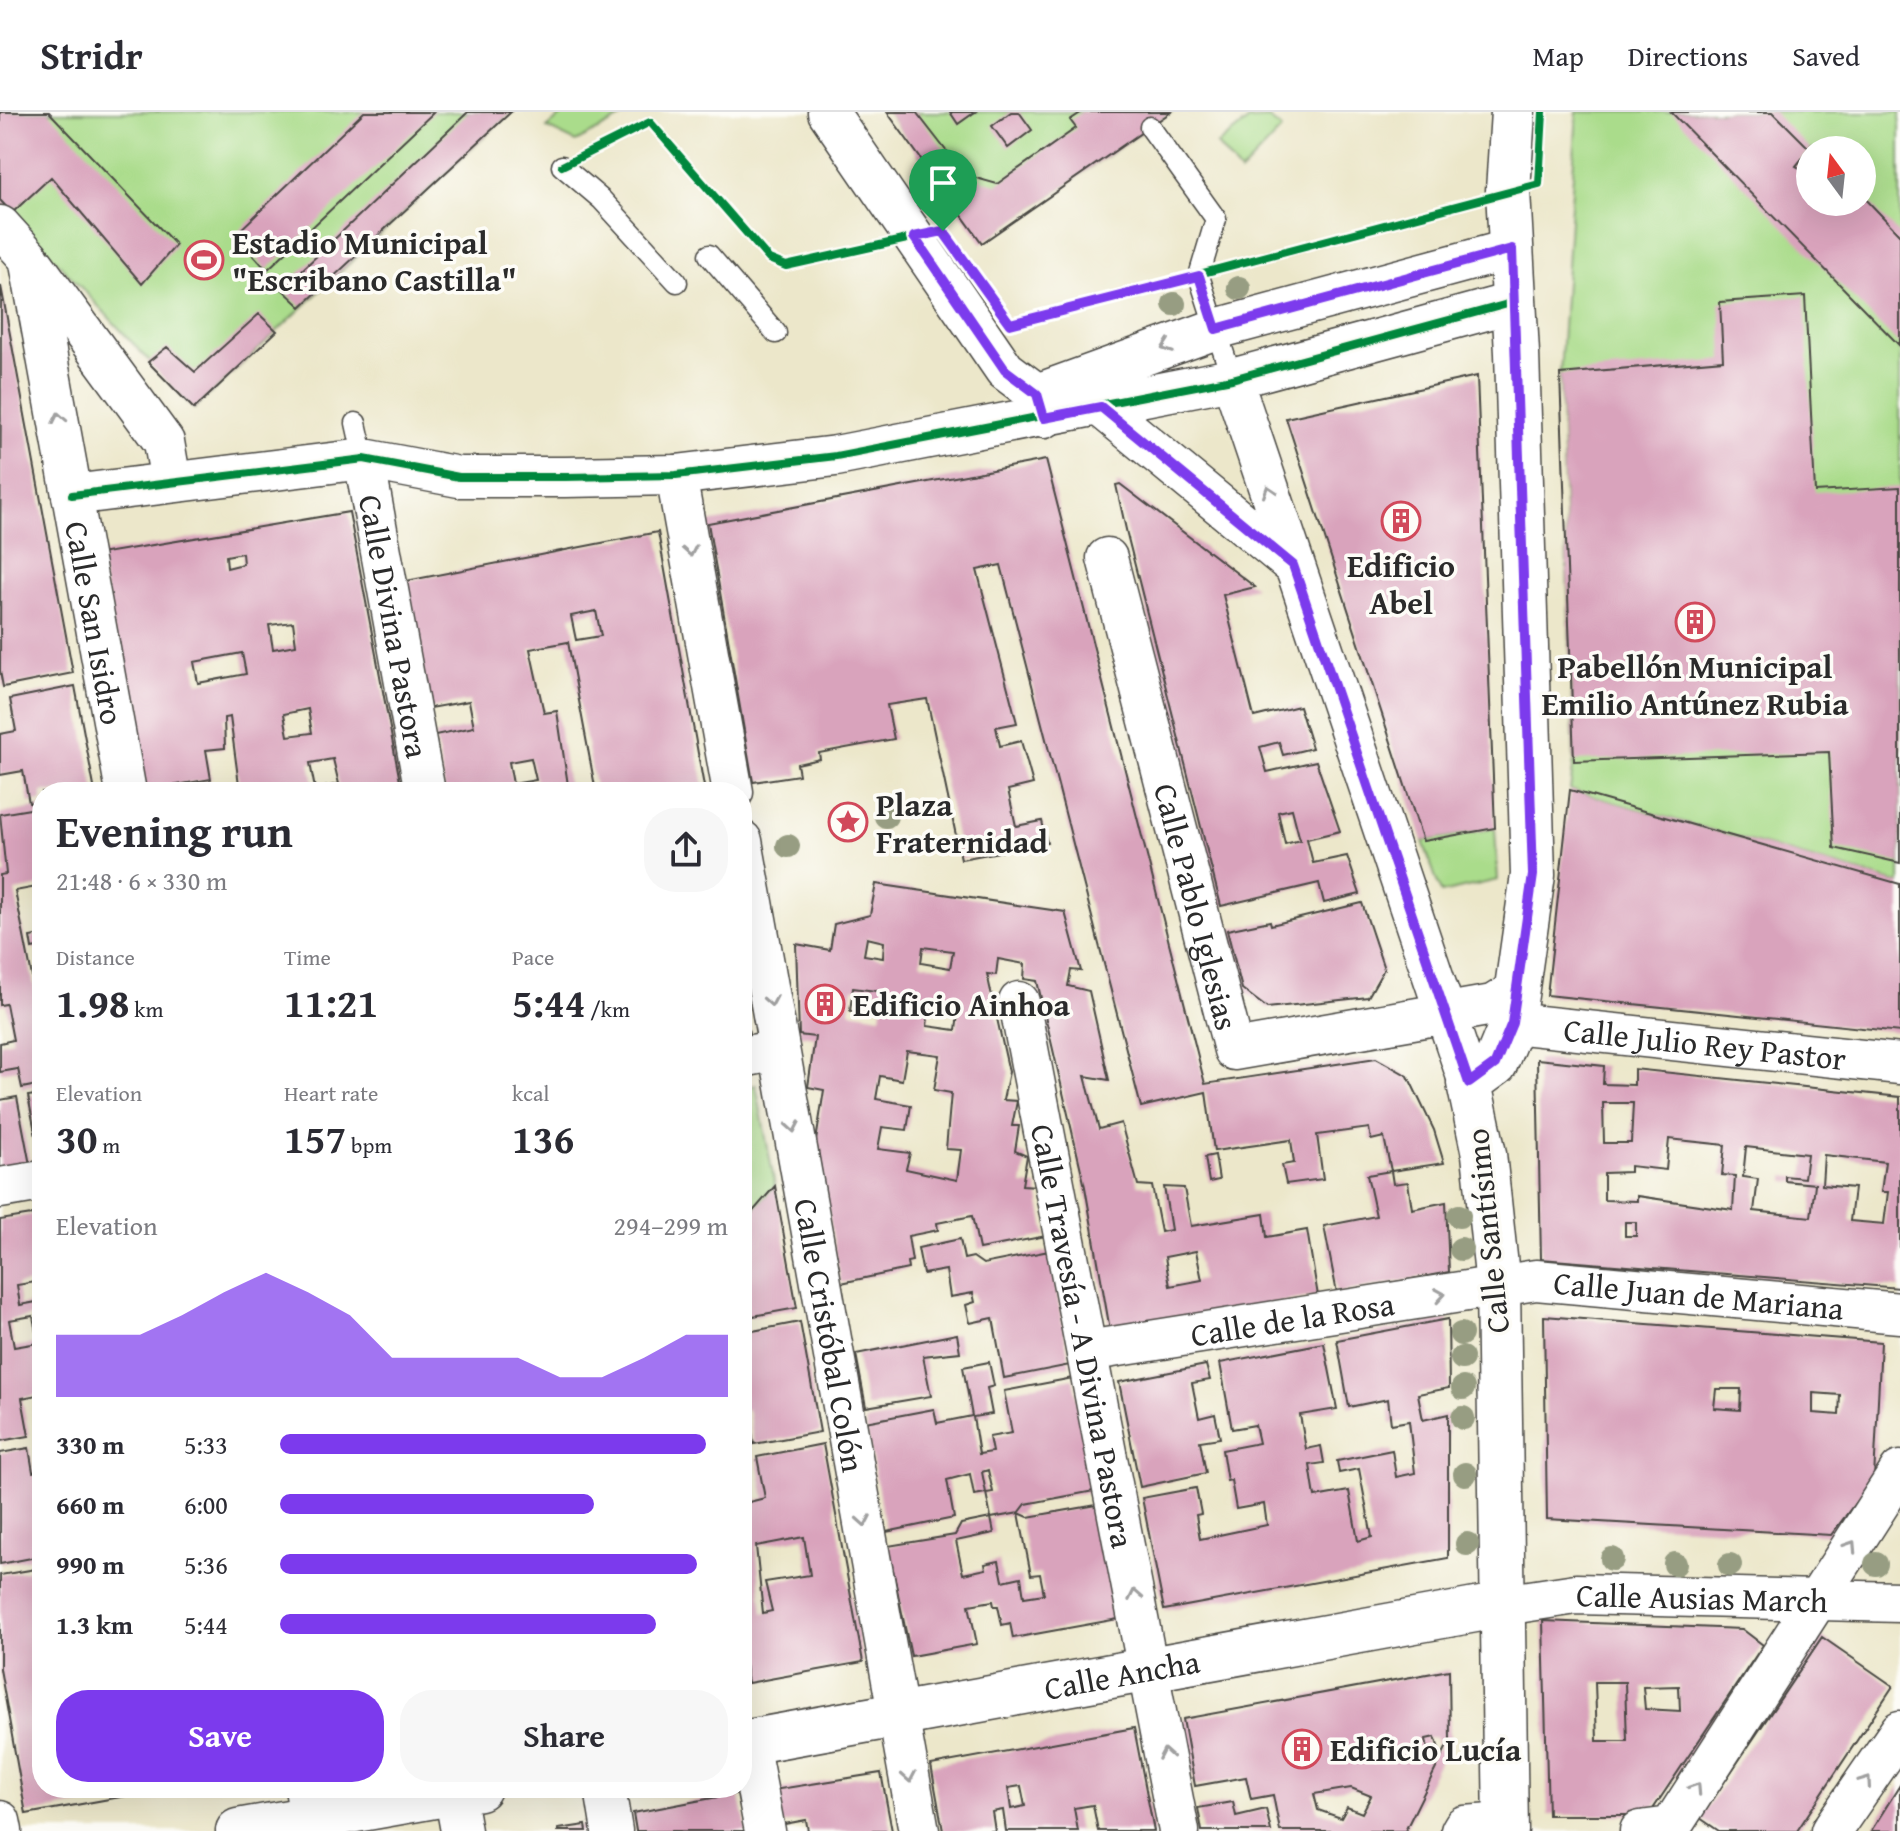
<!DOCTYPE html>
<html lang="en">
<head>
<meta charset="utf-8">
<style>
	:root { --surface:#fff; --page:#f7f7f7; --text:#2b2b33; --muted:#7c7c81; --line:#e1e1e2; --accent:#7c3aed }
	body { margin:0; font-family:"Gentium Book Plus",serif; background:var(--page); color:var(--text); height:100vh; display:flex; flex-direction:column; font-size:30px; white-space:nowrap }
	* { box-sizing:border-box; margin:0 }
	p { font-size:26px; color:var(--muted) }
	.icon { flex:none; width:44px; height:44px; fill:none; stroke:currentColor; stroke-width:2; stroke-linecap:round; stroke-linejoin:round }
	.map { position:relative; flex:1; overflow:hidden }
	.side { position:absolute; left:32px; top:670px; width:720px; height:1016px; display:flex; flex-direction:column; background:var(--surface); border-radius:32px; box-shadow:0 8px 32px #0002 }
	.side>* { flex:none }
	.needle { width:52px; rotate:345deg }
	.fabs { position:absolute; left:1796px; top:24px; display:grid; gap:16px }
	.fabs a { display:grid; place-items:center; width:80px; height:80px; border-radius:50%; background:var(--surface); box-shadow:0 8px 32px #0002; font-size:40px }
	.pin { position:absolute; display:grid; place-items:center; width:68px; height:68px; color:#fff; margin:-82px -34px; border-radius:50% 50% 50% 0; rotate:-45deg; box-shadow:0 0 8px #0007 }
	.pin .icon { rotate:45deg }
	.round { display:grid; place-items:center; flex:none; width:84px; height:84px; border-radius:32px; background:var(--page) }
	.summary { display:flex; align-items:center; justify-content:space-between; height:136px; padding:0 24px }
	h1 { font-size:44px; font-weight:800; line-height:60px }
	.figures { display:grid; grid-template-columns:repeat(3,1fr); gap:12px; height:136px; padding:8px 24px }
	.figures div { display:grid; align-content:center }
	.figures b { font-size:40px; font-weight:800 }
	.figures small { font-size:22px; font-weight:400 }
	.figures p { font-size:22px }
	.chart { height:224px; padding:16px 24px }
	.chart p { display:flex; justify-content:space-between }
	.chart svg { width:100%; height:144px; margin-top:8px; fill:var(--accent); opacity:.7 }
	.cta { display:flex; gap:16px; margin-top:auto; padding:16px 24px }
	.cta a { flex:1; height:92px; border-radius:32px; background:var(--accent); color:#fff; font-size:32px; font-weight:800; line-height:92px; text-align:center }
	.cta a+a { background:var(--page); color:var(--text) }
	ul { padding:0 24px; list-style:none; font-size:26px }
	li { display:grid; grid-template-columns:128px 96px 1fr; align-items:center; height:60px }
	li i { height:20px; border-radius:10px; background:var(--accent) }
	header { display:flex; align-items:center; gap:48px; box-sizing:border-box; height:112px; padding:0 40px; background:var(--surface); border-bottom:2px solid var(--line) }
	header strong { font-size:38px }
	nav { display:flex; gap:44px; margin-inline-start:auto; font-size:28px }
	.map>svg:first-child { display:block }
</style>
</head>
<body>
<header>
<strong>Stridr</strong>
<nav><a>Map</a><a>Directions</a><a>Saved</a></nav>
</header>
<div class="map">
<svg width="1900" height="1719" viewBox="0 0 1900 1719">
	<rect width="100%" height="100%" fill="#fdfcf7"/>
	<filter id="ink" filterUnits="userSpaceOnUse"><feTurbulence type="fractalNoise" baseFrequency=".0125" numOctaves="2"/><feDisplacementMap in="SourceGraphic" scale="16" xChannelSelector="R" yChannelSelector="G"/><feConvolveMatrix kernelMatrix="1 2 1 2 8 2 1 2 1" color-interpolation-filters="sRGB"/></filter>
	<filter id="wash" filterUnits="userSpaceOnUse"><feTurbulence type="fractalNoise" baseFrequency=".006" numOctaves="4" result="noise"/><feDisplacementMap in="SourceGraphic" scale="32" xChannelSelector="R" yChannelSelector="G"/><feGaussianBlur stdDeviation="1.8" result="paint"/><feColorMatrix in="noise" values="0 0 0 0 0 0 0 0 0 0 0 0 0 0 0 0 0 1.4 0 .05"/><feComposite in="paint" operator="in"/></filter>
	<g filter="url(#wash)">
		<rect width="100%" height="100%" fill="#ece7ca"/>
		<path fill="#aadc8b" stroke="#6a845b" stroke-width="2" fill-rule="evenodd" d="M0,0H511L194,297L0,88Z
			M566,0H632L576,30L547,16Z
			M888,0H1171L983,129Z
			M1577,0H1900V772L1570,678L1574,649L1560,262ZM1810,38H1862V90H1810Z
			M1269,7L1282,17L1240,61L1217,33L1249,8Z
			M1495,716L1498,768L1441,781L1423,729Z
			M756,973L775,1074L742,1112V976Z"/>
		<g id="blocks">
			<path fill="#d9a3bc" fill-rule="evenodd" d="M0,0H49L176,133L142,172L51,65L12,101L0,88Z
				M364,0H434L267,158L235,123Z
				M468,0H511L301,195L282,177Z
				M887,0H916L965,63L997,72L1076,16L1070,8L1082,0H1171L982,131Z
				M950,0H975L958,12Z
				M1011,0H1019L1032,18L1008,36L992,14Z
				M1671,0H1773L1810,37L1796,54L1810,62V90H1862V83L1900,123V234Z
				M1,174L73,561L3,575L0,559Z
				M1805,184L1815,380L1900,375V751L1834,736L1829,640L1574,649L1560,262L1723,248L1720,190Z
				M259,202L277,219L194,297L148,250L167,235L195,260Z
				M1477,264L1495,716L1423,729L1286,306Z
				M1046,348L1205,972L1376,946L1408,964L1434,1018L1444,1051L1391,1059L1384,1025L1371,1028L1369,1016L1317,1023L1323,1067L1286,1072L1282,1053L1294,1051L1291,1028L1214,1039L1206,980L1141,995L1001,453L977,458L1017,611L996,615L1000,634L1021,629L1033,672L1008,678L1016,714L1042,709L1047,731L961,747L927,587L887,593L894,627L819,641L820,647L797,652L799,663L753,670L708,411Z
				M1120,372L1255,475L1223,483L1254,605L1299,594L1312,636L1283,643L1279,630L1260,635L1267,660L1316,649L1340,719L1307,727L1313,751L1347,744L1360,782L1324,791L1319,771L1221,794L1127,422L1116,373ZM1292,697L1300,728L1285,732L1278,700Z
				M349,400L402,680H240L230,605L224,606L225,636L206,638L211,667L143,679L99,442ZM242,441L243,452L227,456L226,444ZM293,510L296,533L273,537L269,513ZM242,541L246,562L198,571L194,550ZM308,597L312,621L288,624L284,602ZM333,647L339,672L315,677L310,651Z
				M658,420L705,680H596L568,530L530,537L544,601L557,599L569,680H445L435,623L474,615L469,589L430,596L406,469ZM596,499L601,524L576,528L571,504ZM531,646L536,668L513,672L509,650Z
				M75,574L95,680H42V689L29,691L23,659L0,663V622L16,619L10,587Z
				M1570,678L1900,772V920L1547,883Z
				M42,695V774L15,779L42,915V972L22,976L18,957L0,960V931L13,928L6,892L0,893V763L6,762L0,702Z
				M876,772L1065,800L1081,859L1071,858L1068,874L1089,879L1109,968L1085,964L1099,1017L1121,1011L1138,1073L1152,1074L1161,1120L1171,1118L1164,1075L1184,1076L1191,1114L1264,1102L1267,1125L1307,1118L1318,1184L1110,1218L1085,1075L1037,869L1024,867L1025,852L998,847L996,863L987,862L1009,960L1003,988L1017,989L1012,1014H1019L1015,1039L1027,1044L1022,1073L1037,1074L1046,1124L979,1137L972,1104L937,1111L938,1118L908,1124L912,1149L907,1150L908,1157L841,1171L816,1029L824,978L808,975L815,925L799,923L796,832L830,838L834,812L870,803ZM867,826L884,830L883,846L864,843ZM923,835L953,839L950,856L921,851ZM853,876L884,880L881,904L850,899ZM930,890L959,894L956,918L927,914ZM907,939L940,943L934,978L951,981L946,1037L961,1038L957,1068L906,1057L910,1041L878,1037L882,1015L907,1018L911,993L876,987L880,964L902,968ZM1196,1139L1202,1168L1170,1174L1165,1145Z
				M1362,791L1384,857L1368,885L1267,896L1242,877L1227,818L1270,809L1271,813Z
				M42,823V835L32,837L30,825Z
				M742,892L750,925L742,927Z
				M1537,947L1604,954L1603,972L1634,973V957L1900,985V1176L1541,1147ZM1603,991H1633L1631,1031H1604ZM1669,1027L1725,1033L1722,1063L1735,1064L1733,1098L1637,1084V1089L1604,1088V1061L1630,1060V1054L1666,1058ZM1746,1035L1807,1042L1804,1066L1785,1064V1069L1815,1072L1811,1105L1754,1099L1758,1067L1743,1065ZM1824,1043L1885,1050L1881,1080H1888L1884,1112L1850,1109L1854,1076L1822,1073ZM1625,1110H1636V1124H1625Z
				M42,982V1050H41L28,984Z
				M17,985L30,1053L0,1059V988Z
				M1215,1043L1219,1068L1209,1070L1205,1045Z
				M1391,1059L1393,1072L1408,1070L1412,1097L1446,1090L1449,1160L1337,1181L1324,1114L1376,1104L1367,1063Z
				M775,1074L797,1196L742,1206V1112Z
				M38,1102L42,1125V1169L17,1173L20,1193L42,1189V1282L22,1286L29,1324L0,1329V1108ZM33,1204L38,1231L14,1235L9,1208Z
				M960,1127L964,1147L973,1145L983,1152L1049,1139L1070,1253L1004,1266L993,1206L970,1211L966,1193L975,1190L973,1181L950,1185L946,1158L923,1162L918,1136Z
				M1544,1204L1881,1230L1874,1366L1831,1423L1547,1407ZM1716,1277H1741L1740,1298L1714,1296ZM1813,1281L1840,1283L1839,1303L1813,1301Z
				M1448,1207L1449,1276L1418,1282L1423,1308L1448,1302V1446L1164,1498L1142,1386L1196,1376L1201,1402L1196,1403L1200,1427L1267,1413L1264,1392L1236,1397L1231,1368L1227,1369L1222,1338L1259,1331L1255,1313L1232,1317L1220,1251L1324,1231L1337,1297L1300,1303L1306,1337L1321,1334L1324,1351L1310,1353L1315,1385L1349,1379L1358,1429L1372,1425L1359,1357L1339,1361L1337,1349L1392,1338L1396,1365L1415,1361L1409,1309L1391,1312L1388,1287L1349,1295L1337,1228Z
				M800,1210L820,1320L754,1332L748,1297L742,1298V1221Z
				M957,1222L960,1240L923,1244L931,1284L866,1295L856,1242Z
				M989,1250L994,1274L987,1276L992,1302L973,1305L979,1342L992,1340L989,1325L1012,1321L1004,1279L1073,1266L1094,1379L1026,1392L1019,1401L991,1406L986,1381L993,1380L988,1358L982,1360L986,1381L974,1383L970,1362L947,1368L954,1406L886,1420L865,1310L934,1297L937,1311L972,1304L963,1255Z
				M1206,1253L1210,1268L1192,1271L1199,1306L1215,1302L1220,1326L1200,1329L1206,1361L1140,1375L1119,1270Z
				M823,1332L863,1550L748,1571L742,1534V1384L745,1391L765,1386L757,1345ZM804,1425L810,1463L765,1470L772,1499L763,1501L756,1434Z
				M29,1336L33,1360L42,1359V1444L0,1452V1341Z
				M1097,1393L1118,1507L1013,1526L1010,1511L1002,1513L998,1494H994L993,1489L969,1493L977,1532L911,1544L888,1434L955,1423L961,1412L991,1406L994,1421L956,1429L963,1462L986,1457L985,1452L999,1449L1003,1469L1021,1465L1024,1485L1044,1482L1040,1462L1031,1463L1019,1401L1028,1405Z
				M42,1456V1676L159,1678L26,1702L0,1557V1463Z
				M1543,1509L1742,1517L1763,1533L1649,1703H1548ZM1595,1570H1625L1627,1629H1597ZM1679,1574L1680,1599L1645,1597L1643,1575Z
				M1822,1525L1893,1574L1797,1719H1719L1700,1706Z
				M1449,1558L1450,1628L1405,1719H1280L1273,1683L1251,1687L1246,1665L1195,1674L1183,1607ZM1435,1625L1439,1637L1428,1639L1426,1627ZM1351,1676L1371,1684L1362,1701L1347,1695L1341,1706L1318,1698L1314,1682Z
				M1134,1616L1154,1719H1098L1093,1693L1074,1696L1078,1719H1006L1003,1698L992,1700L995,1719H943L931,1653ZM1021,1674L1025,1694L1011,1697L1008,1676Z
				M881,1661L892,1719H808L806,1708L779,1713L773,1678Z
				M1900,1673V1719H1871Z
				M739,1681L747,1719H636L633,1701Z
				M1233,1690L1236,1704L1266,1697L1271,1719H1202L1198,1696Z
				M586,1713L587,1719H558V1717Z"/>
		</g>
	</g>
	<g filter="url(#ink)">
		<use href="#blocks" fill-opacity="0" stroke="#484743" stroke-width="2"/>
		<g fill="none" stroke-linecap="round" stroke-linejoin="round">
			<g stroke="#484743" stroke-width="23">
				<path id="service" d="M1150,15L1216,107L1199,164L1232,267
					M562,54L602,88L677,170
					M709,143L776,221
					M356,311L364,347"/>
			</g>
			<g stroke="#484743" stroke-width="43">
				<g id="minor">
					<path d="M828,0L1005,258L1037,282L1044,306"/>
					<path id="s1" d="M0,114L29,146L126,680"/>
					<path d="M34,153L164,330L171,370"/>
					<path d="M1232,267L1469,971"/>
					<path d="M1037,282L1216,217L1512,137"/>
					<path d="M1101,295L1293,453"/>
					<path id="s2" d="M364,347L425,680"/>
					<path d="M676,363L733,680"/>
					<path d="M72,383L364,347L459,365H565L676,363L836,344L1232,267L1515,190"/>
					<path id="s3" d="M1107,446L1234,938L1493,893L1517,878"/>
					<path id="s4" d="M742,729L919,1719"/>
					<path id="s5" d="M1019,890L1179,1719"/>
					<path id="s6" d="M1512,911L1900,952"/>
					<path d="M742,945L779,938"/>
					<path d="M0,1076L42,1069"/>
					<path id="s7" d="M1087,1239L1536,1168L1900,1201"/>
					<path id="s8" d="M1503,1493L1576,1482L1900,1490"/>
					<path d="M748,1630L765,1719"/>
					<path d="M305,1676L312,1719"/>
					<path d="M605,1676L612,1719"/>
					<path d="M454,1680L461,1719"/>
					<path d="M0,1709L2,1719"/>
					<path d="M1461,1719L1464,1714L1506,1711"/>
					<path d="M1640,1719L1671,1715L1900,1359"/>
					<path d="M1831,1719L1900,1619"/>
				</g>
			</g>
			<g stroke="#484743" stroke-width="47">
				<g id="secondary">
					<path id="s9" d="M742,1631L1503,1493"/>
					<path d="M238,1719L479,1676"/>
					<path d="M1506,1719L1498,1173L1484,1042L1469,971L1495,952L1512,911L1533,763L1517,241L1508,79L1513,0"/>
				</g>
			</g>
			<use href="#service" stroke="#fff" stroke-width="20"/>
			<use href="#minor" stroke="#fff" stroke-width="40"/>
			<use href="#secondary" stroke="#fff" stroke-width="44"/>
			<g stroke="#fdfcf7" stroke-width="13">
				<path id="cycleway" d="M562,54L650,10L769,147L786,154L943,119L1010,212L1539,72L1543,0
					M72,383L364,347L459,365H565L676,363L836,344L1232,267L1515,190"/>
			</g>
			<use href="#cycleway" stroke="#00873e" stroke-width="8"/>
		</g>
		<g fill="#979d82">
			<circle cx="1239" cy="176" r="12"/>
			<circle cx="1174" cy="192" r="12"/>
			<circle cx="886" cy="704" r="12"/>
			<circle cx="788" cy="734" r="12"/>
			<circle cx="1459" cy="1104" r="12"/>
			<circle cx="1461" cy="1137" r="12"/>
			<circle cx="1461" cy="1222" r="12"/>
			<circle cx="1462" cy="1246" r="12"/>
			<circle cx="1463" cy="1276" r="12"/>
			<circle cx="1463" cy="1306" r="12"/>
			<circle cx="1465" cy="1362" r="12"/>
			<circle cx="1467" cy="1432" r="12"/>
			<circle cx="1612" cy="1447" r="12"/>
			<circle cx="1675" cy="1452" r="12"/>
			<circle cx="1876" cy="1452" r="12"/>
			<circle cx="1730" cy="1453" r="12"/>
		</g>
		<defs><path id="oneway-chevron" d="M-2-3.5L2.5 0L-2 3.5" fill="none" stroke-width="1.6" stroke-linecap="round" stroke-linejoin="round" transform="scale(2)"/></defs>
		<g stroke="#a0a0a0">
			<use href="#oneway-chevron" transform="translate(1167 235) rotate(160)"/>
			<use href="#oneway-chevron" transform="translate(59 306) rotate(-101)"/>
			<use href="#oneway-chevron" transform="translate(1269 379) rotate(-108)"/>
			<use href="#oneway-chevron" transform="translate(690 439) rotate(80)"/>
			<use href="#oneway-chevron" transform="translate(771 889) rotate(80)"/>
			<use href="#oneway-chevron" transform="translate(793 1015) rotate(80)"/>
			<use href="#oneway-chevron" transform="translate(1440 1183) rotate(-9)"/>
			<use href="#oneway-chevron" transform="translate(864 1409) rotate(80)"/>
			<use href="#oneway-chevron" transform="translate(1851 1434) rotate(-57)"/>
			<use href="#oneway-chevron" transform="translate(1135 1483) rotate(-101)"/>
			<use href="#oneway-chevron" transform="translate(1165 1642) rotate(-100)"/>
			<use href="#oneway-chevron" transform="translate(909 1665) rotate(80)"/>
			<use href="#oneway-chevron" transform="translate(1866 1669) rotate(-55)"/>
			<use href="#oneway-chevron" transform="translate(1696 1676) rotate(-57)"/>
		</g>
	</g>
	<g fill="none" stroke-linecap="round" stroke-linejoin="round" filter="url(#ink)">
		<g stroke="#fff" stroke-width="16">
			<path id="route" d="M943,119L1010,212L1199,164L1216,217L1512,137L1533,763L1512,911L1495,952L1469,971L1293,453L1101,295L1044,306L1037,282L1005,258L914,125Z"/>
		</g>
		<use href="#route" stroke="#7c3aed" stroke-width="10"/>
	</g>
	<defs>
		<g id="stadium-ring" transform="scale(2)"><circle r="9.5" fill="#fdfcf7" stroke="#d1495b" stroke-width="1.5"/><path d="M0-5a6.5 5 0 1 0 0 10a6.5 5 0 1 0 0-10ZM-3.5-1.8h7v3.6h-7Z" fill="#d1495b"/></g>
		<g id="building-ring" transform="scale(2)"><circle r="9.5" fill="#fdfcf7" stroke="#d1495b" stroke-width="1.5"/><path d="M-4-6H4V6H1V3H-1V6H-4ZM-2.5-4.3h1.7v1.8h-1.7ZM.8-4.3h1.7v1.8H.8ZM-2.5-1h1.7V.8h-1.7ZM.8-1h1.7V.8H.8Z" fill="#d1495b"/></g>
		<g id="sight-ring" transform="scale(2)"><circle r="9.5" fill="#fdfcf7" stroke="#d1495b" stroke-width="1.5"/><path d="M0-6L1.8-2.2L6-1.7L2.9 1.2L3.7 5.4L0 3.3L-3.7 5.4L-2.9 1.2L-6-1.7L-1.8-2.2Z" fill="#d1495b"/></g>
	</defs>
	<g fill-rule="evenodd">
		<use href="#stadium-ring" x="204" y="148"/>
		<use href="#building-ring" x="1401" y="409"/>
		<use href="#building-ring" x="1695" y="510"/>
		<use href="#sight-ring" x="848" y="710"/>
		<use href="#building-ring" x="825" y="892"/>
		<use href="#building-ring" x="1302" y="1637"/>
	</g>
	<g text-anchor="middle" dominant-baseline="central" stroke-width="7" stroke-linejoin="round" paint-order="stroke">
		<g font-size="32" font-weight="bold" fill="#2b2b2b" stroke="#fdfcf7" text-anchor="start">
			<text x="232" y="130">Estadio Municipal<tspan x="232" dy="37">"Escribano Castilla"</tspan></text>
			<text x="1401" y="453" text-anchor="middle">Edificio<tspan x="1401" dy="37">Abel</tspan></text>
			<text x="1695" y="554" text-anchor="middle">Pabellón Municipal<tspan x="1695" dy="37">Emilio Antúnez Rubia</tspan></text>
			<text x="876" y="692">Plaza<tspan x="876" dy="37">Fraternidad</tspan></text>
			<text x="853" y="892">Edificio Ainhoa</text>
			<text x="1330" y="1637">Edificio Lucía</text>
		</g>
		<g font-size="32" fill="#2b2b2b" stroke="#fdfcf7">
			<text stroke="none"><textPath href="#s1" startOffset="414">Calle San Isidro</textPath></text>
			<text stroke="none"><textPath href="#s2" startOffset="170">Calle Divina Pastora</textPath></text>
			<text stroke="none"><textPath href="#s3" startOffset="360">Calle Pablo Iglesias</textPath></text>
			<text stroke="none"><textPath href="#s6" startOffset="194">Calle Julio Rey Pastor</textPath></text>
			<text transform="translate(1487 1119) rotate(-96)">Calle Santísimo</text>
			<text stroke="none"><textPath href="#s7" startOffset="618">Calle Juan de Mariana</textPath></text>
			<text stroke="none"><textPath href="#s7" startOffset="208">Calle de la Rosa</textPath></text>
			<text stroke="none"><textPath href="#s4" startOffset="502">Calle Cristóbal Colón</textPath></text>
			<text stroke="none"><textPath href="#s5" startOffset="340">Calle Travesía - A Divina Pastora</textPath></text>
			<text stroke="none"><textPath href="#s8" startOffset="200">Calle Ausias March</textPath></text>
			<text stroke="none"><textPath href="#s9" startOffset="386">Calle Ancha</textPath></text>
		</g>
	</g>
</svg>
<div class="fabs">
<a><svg class="needle" viewBox="-14 -14 28 28"><path d="M0-13l5 13h-10z" fill="#e53935"/><path d="M0 13l5-13h-10z" fill="#7c7c81"/></svg></a>
</div>
<div class="pin" style="left:943px;top:119px;background:#1e9e55"><svg class="icon" aria-label="arrive" viewBox="0 0 24 24"><path d="M6 21V4h12l-3 4 3 4H6"/></svg></div>
<section class="side">
<div class="summary"><div><h1>Evening run</h1><p>21:48 · 6 × 330 m</p></div><a class="round"><svg class="icon" aria-label="share" viewBox="0 0 24 24"><path d="M12 15V3M7 8l5-5 5 5M5 13v7h14v-7"/></svg></a></div>
<div class="figures">
<div><p>Distance</p><b>1.98<small> km</small></b></div>
<div><p>Time</p><b>11:21</b></div>
<div><p>Pace</p><b>5:44<small> /km</small></b></div>
</div>
<div class="figures">
<div><p>Elevation</p><b>30<small> m</small></b></div>
<div><p>Heart rate</p><b>157<small> bpm</small></b></div>
<div><p>kcal</p><b>136</b></div>
</div>
<div class="chart"><p><span>Elevation</span>294–299 m</p>
<svg viewBox="0 0 160 44" preserveAspectRatio="none"><path d="M0 44V25L10 25L20 25L30 19L40 12L50 6L60 12L70 19L80 32L90 32L100 32L110 32L120 38L130 38L140 32L150 25L160 25V44z"/></svg>
</div>
<ul>
<li><b>330 m</b>5:33<i style="width:95%"></i></li>
<li><b>660 m</b>6:00<i style="width:70%"></i></li>
<li><b>990 m</b>5:36<i style="width:93%"></i></li>
<li><b>1.3 km</b>5:44<i style="width:84%"></i></li>
</ul>
<div class="cta"><a>Save</a><a>Share</a></div>
</section>
</div>
</body>
</html>
